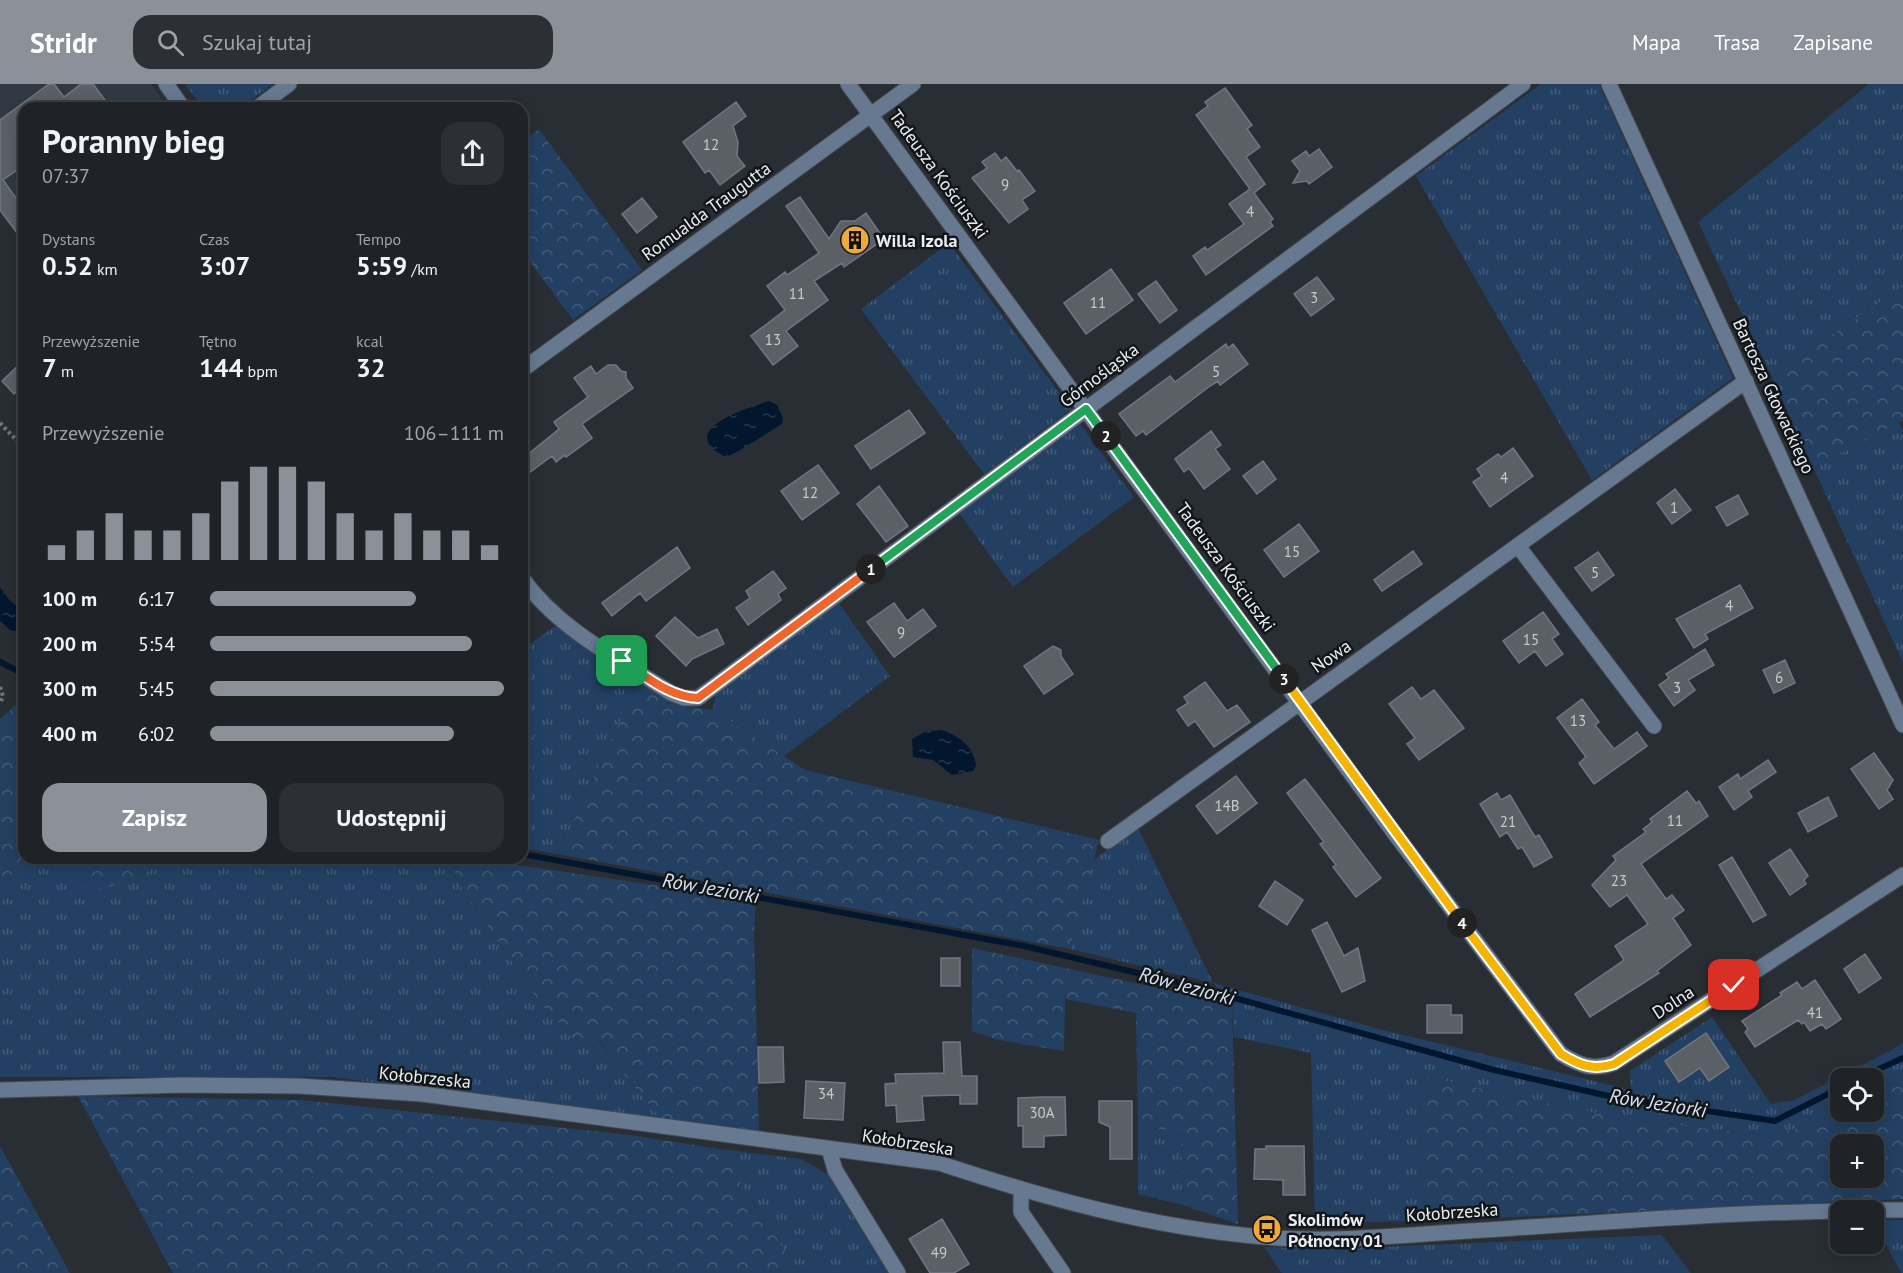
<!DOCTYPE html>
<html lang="pl">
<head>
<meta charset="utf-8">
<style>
	:root { --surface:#1f2227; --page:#2c2f33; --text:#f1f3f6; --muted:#a1a4a7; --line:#3c3f44; --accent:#8c9099 }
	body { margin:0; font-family:"PT Sans",sans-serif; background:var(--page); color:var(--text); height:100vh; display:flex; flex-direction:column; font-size:22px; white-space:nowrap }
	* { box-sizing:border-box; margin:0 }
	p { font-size:20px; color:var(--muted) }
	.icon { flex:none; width:33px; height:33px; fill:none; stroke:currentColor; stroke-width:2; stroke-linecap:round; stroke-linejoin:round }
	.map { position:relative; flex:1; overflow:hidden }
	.sheet { position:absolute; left:18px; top:18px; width:510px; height:762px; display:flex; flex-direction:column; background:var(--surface); border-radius:18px; box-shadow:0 3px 15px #0003,0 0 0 2px var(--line) }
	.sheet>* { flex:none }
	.buttons { position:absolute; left:1830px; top:984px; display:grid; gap:12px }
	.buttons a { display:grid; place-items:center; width:54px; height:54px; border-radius:12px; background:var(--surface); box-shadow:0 3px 15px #0003,0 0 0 2px var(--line); font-size:30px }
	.pin { position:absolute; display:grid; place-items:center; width:51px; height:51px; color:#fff; margin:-26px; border-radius:12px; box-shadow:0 3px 9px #0006 }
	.km { position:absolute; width:30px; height:30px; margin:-15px; border-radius:50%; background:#222; color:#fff; font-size:16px; line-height:30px; text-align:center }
	.round { display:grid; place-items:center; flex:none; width:63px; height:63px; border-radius:18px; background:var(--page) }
	.summary { display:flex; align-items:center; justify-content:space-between; height:102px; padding:0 24px }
	h1 { font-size:33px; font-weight:800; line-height:45px }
	.figures { display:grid; grid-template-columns:repeat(3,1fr); gap:9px; height:102px; padding:6px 24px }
	.figures div { display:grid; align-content:center }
	.figures b { font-size:26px; font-weight:800 }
	.figures small { font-size:16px; font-weight:400 }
	.figures p { font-size:16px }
	.chart { height:168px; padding:12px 24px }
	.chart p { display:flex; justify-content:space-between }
	.chart svg { width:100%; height:108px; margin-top:6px; stroke:var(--accent); stroke-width:6 }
	.cta { display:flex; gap:12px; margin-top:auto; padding:12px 24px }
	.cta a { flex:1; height:69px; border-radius:18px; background:var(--accent); color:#fff; font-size:24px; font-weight:800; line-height:69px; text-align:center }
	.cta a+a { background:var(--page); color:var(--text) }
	ul { padding:0 24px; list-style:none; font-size:20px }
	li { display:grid; grid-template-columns:96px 72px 1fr; align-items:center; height:45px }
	li i { height:15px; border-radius:8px; background:var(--accent) }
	header { display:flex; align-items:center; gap:36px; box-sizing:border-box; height:84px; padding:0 30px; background:var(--accent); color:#fff }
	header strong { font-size:28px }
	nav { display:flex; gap:33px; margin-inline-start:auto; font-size:21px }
	.search { width:420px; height:54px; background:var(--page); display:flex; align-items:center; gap:15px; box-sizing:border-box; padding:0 21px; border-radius:18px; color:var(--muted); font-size:22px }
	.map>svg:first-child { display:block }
</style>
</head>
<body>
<header>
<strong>Stridr</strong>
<div class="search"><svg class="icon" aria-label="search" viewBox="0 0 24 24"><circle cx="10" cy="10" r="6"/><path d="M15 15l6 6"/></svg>Szukaj tutaj</div>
<nav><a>Mapa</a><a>Trasa</a><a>Zapisane</a></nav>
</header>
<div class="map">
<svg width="1903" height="1189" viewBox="0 0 1903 1189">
	<defs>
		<pattern id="grass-tufts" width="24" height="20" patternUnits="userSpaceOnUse" patternTransform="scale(1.5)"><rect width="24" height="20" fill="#234063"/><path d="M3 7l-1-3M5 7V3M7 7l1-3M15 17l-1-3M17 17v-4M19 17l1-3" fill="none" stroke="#435c7a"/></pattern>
		<pattern id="forest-crowns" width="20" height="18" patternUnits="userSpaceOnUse" patternTransform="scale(1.5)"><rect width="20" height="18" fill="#234063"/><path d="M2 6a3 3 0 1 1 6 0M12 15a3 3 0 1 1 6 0" fill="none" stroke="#435c7a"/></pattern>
		<pattern id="water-ripples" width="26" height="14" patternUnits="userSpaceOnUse" patternTransform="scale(1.5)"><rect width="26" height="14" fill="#02162e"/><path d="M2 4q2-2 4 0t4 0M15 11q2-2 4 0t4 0" fill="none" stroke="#27384d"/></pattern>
	</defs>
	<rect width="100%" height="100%" fill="#292e34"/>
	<path fill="#303944" d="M0,0H151L169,24H24V161L0,128Z"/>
	<path fill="url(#grass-tufts)" d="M185,0H273L240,24H203Z
		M1541,0H1599L1733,294L1592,396L1416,92Z
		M1869,0H1903V202L1772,293L1698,138Z
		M949,159L1071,325L984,390L861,225Z
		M1899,339L1903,347V578L1813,383Z
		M1080,340L1134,413L1013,503L959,429Z
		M838,518L890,592L784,672L713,626L716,607Z
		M555,542L639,597L558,770L522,764V566Z
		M1138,744L1213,899L1383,946L1631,1006L1630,987L1712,933L1771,1020L1794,1016L1903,960V993L1874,1010V994H1840V1027L1808,1043L1761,1051L1623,1035L1423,992L1426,1137L1315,1139L1311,969L1234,953L1232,920L1213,899L1070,865L1092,777Z
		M185,774H451L456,795L540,919L597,954L617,982L664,1038L334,993H0V798L27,781L68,784L124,799L158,782L181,780Z
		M1181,1045L1183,1121L1138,1110V1046Z
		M719,1065L801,1075L829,1091L889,1189H799Z
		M1874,1136H1903V1189H1901Z
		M1662,1151L1691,1189H1282L1264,1163L1333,1165Z"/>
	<path fill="url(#forest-crowns)" fill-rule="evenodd" d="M539,45L642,186L573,236L522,167V58Z
		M1903,202V337L1813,383L1772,293Z
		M639,597L680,621L713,626L805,686L1099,756L1070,865L558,770Z
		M24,614V774H185L181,780L158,782L124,799L91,807L68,784L27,781L0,798V635Z
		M451,774H468L756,816L754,846L759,1049L664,1038L617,982L598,954L576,958L540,919L456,795Z
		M972,864L1232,920L1238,1140L1183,1121L1181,1045L1138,1046L1136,929L1065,915L1064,967L999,956L972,947Z
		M1422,992L1623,1035L1761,1051L1808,1043L1840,1027L1874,1028V1010L1903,993V1115L1426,1137ZM1874,1060V1094H1840V1060Z
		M78,1012L300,1016L630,1051L719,1065L799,1189H173Z
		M0,1062L70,1189H0Z"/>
	<path fill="url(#water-ripples)" d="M769,317L777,321L783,334L782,340C770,347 734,372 725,373C720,370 713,366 710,362C693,339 755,322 769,317Z
		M0,503L10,517L24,527V549L10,546L0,537Z
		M941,646C959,651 974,663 976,682L973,687L952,691L933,676L913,673L912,655L925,648Z"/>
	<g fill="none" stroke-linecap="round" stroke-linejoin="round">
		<path stroke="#02162e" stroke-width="6" d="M0,578L24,590
			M522,770L1024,862L1188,901L1494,986L1613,1013L1775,1037L1840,1004
			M1859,994L1903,974"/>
	</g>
	<path fill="#5a6066" stroke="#71777f" stroke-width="1.5" d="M49,0H54L64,13L81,0H93L105,16L95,24H24V81L3,96L24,125V158L0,126V36Z
		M1225,4L1252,41L1247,45L1260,63L1246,73L1265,100L1254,109L1273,135L1270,138L1273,142L1206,191L1193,172L1205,163L1207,166L1244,140L1229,120L1250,105L1196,31L1208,22L1205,18Z
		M736,18L746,32L733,42L738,58L737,72L745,82L720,101L709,86L705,89L683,58Z
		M1319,65L1332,83L1309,100L1307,97L1293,99L1300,87L1292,77L1306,67L1309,72Z
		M995,69L1001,77L1006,73L1017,87L1019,86L1035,107L1022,116L1028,125L1009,139L972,94L987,84L982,78Z
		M800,113L829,155L841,137H855L866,129L884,155L844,183L842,179L814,197L828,216L786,247L798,262L773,281L751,252L785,226L767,202L785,188L787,191L819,169L786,122Z
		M642,114L657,133L637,149L622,130Z
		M1111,185L1133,216L1086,250L1064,219Z
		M1317,193L1334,215L1311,232L1294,210Z
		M1156,197L1177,226L1160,239L1138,210Z
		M1226,260L1228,264L1233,260L1248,280L1220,301L1218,297L1210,302L1146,351L1143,347L1136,352L1119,330L1170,292L1175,298Z
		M24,276V301L14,310L2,297Z
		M608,281H616L621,287L626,288V294L633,304L582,340L592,354L566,373L565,371L556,378L552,372L522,394V375L559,345L554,338L588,313L574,294L591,282L596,290Z
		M909,326L925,349L871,385L855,362Z
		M1211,347L1221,361L1215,365L1230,385L1204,405L1189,384L1184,388L1175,375Z
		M1513,364L1533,392L1490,423L1473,398L1482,392L1477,385L1498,370L1501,373Z
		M1263,377L1276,395L1257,410L1243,392Z
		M818,381L839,409L802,436L781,407Z
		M879,402L908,442L886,458L857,420Z
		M1675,405L1691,426L1672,440L1657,419Z
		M1738,411L1748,430L1727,442L1716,423Z
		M1299,440L1319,467L1284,493L1264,466Z
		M677,463L690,484L646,517L640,509L612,532L602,519Z
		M1413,467L1422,480L1382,507L1374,496Z
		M1598,468L1614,491L1592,507L1575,484Z
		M773,487L786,504L778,510L781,516L748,541L736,524L750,514L746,507Z
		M1740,501L1753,524L1705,550L1708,555L1694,564L1676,535Z
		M894,519L907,537L923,525L936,542L894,573L867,538Z
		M1543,528L1559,550L1552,555L1563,570L1546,582L1535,567L1519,579L1503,557Z
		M675,533L698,554L717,545L724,560L692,575L686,582L656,552Z
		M1053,562L1061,566V572L1073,590L1044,610L1024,582Z
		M1705,565L1714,581L1688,596L1695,606L1674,622L1659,601L1669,594L1666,590Z
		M1785,576L1795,599L1774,609L1763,586Z
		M1205,598L1227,627L1237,621L1250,638L1214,663L1195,637L1188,642L1177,626L1188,619L1184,613Z
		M1412,603L1421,615L1434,606L1464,644L1419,676L1407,660L1415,654L1389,620Z
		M1582,615L1599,638L1595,641L1614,665L1637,648L1647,662L1594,700L1579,679L1586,673L1557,634Z
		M1874,669L1893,696L1887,706L1893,715L1879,725L1851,685Z
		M1768,676L1776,688L1748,707L1752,713L1734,726L1719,703L1738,690L1740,695Z
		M1236,692L1257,719L1217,750L1196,722Z
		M1305,695L1381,794L1356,813L1333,783L1336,781L1320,760L1324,758L1287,709Z
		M1687,707L1696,719L1699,717L1708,732L1641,780L1666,815L1672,811L1684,826L1673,834L1691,861L1657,887L1659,889L1590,933L1575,910L1624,876L1615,862L1648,840L1627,811L1610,823L1592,801L1616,776L1613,772L1646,748L1643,745L1652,738L1650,735Z
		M1497,709L1501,716L1510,711L1535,753L1539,751L1552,773L1534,783L1522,763L1518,765L1507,748L1500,753L1480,720Z
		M1828,713L1837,732L1808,748L1798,729Z
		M1790,765L1808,792L1804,796L1806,800L1790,811L1769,779Z
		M1732,773L1766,831L1753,838L1719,781Z
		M1275,797L1303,816L1287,841L1259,822Z
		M1327,838L1344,872L1358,864L1365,897L1342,908L1312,846Z
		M1865,870L1881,894L1859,909L1844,885Z
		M941,874H960V902H941Z
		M1815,896L1841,935L1826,945L1822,940L1810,947L1804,938L1802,940L1798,936L1755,963L1745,948L1748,945L1742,937L1782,911L1780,909L1797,898L1802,905Z
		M1427,921H1451V931H1462V949H1427Z
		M1706,949L1729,983L1709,997L1700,984L1679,998L1665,977Z
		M943,958H960L962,992H977V1020H960V1011L922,1012L924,1036L897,1038L896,1021L886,1022L885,1000L896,999L895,990L944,989Z
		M758,963H783L784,998L759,999Z
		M806,997L845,999L843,1036L804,1034Z
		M1042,1013H1065L1066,1051L1044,1052V1063H1023V1042H1018V1014Z
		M1099,1017H1132V1075H1110V1043L1099,1038Z
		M1266,1062H1304L1305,1111H1283V1096L1254,1095L1255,1065H1266Z
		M942,1135L969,1180L954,1189H930L909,1155Z"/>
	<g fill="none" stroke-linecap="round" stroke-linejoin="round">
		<g stroke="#44494f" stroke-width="17">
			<path id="minor" d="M166,0L183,24
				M848,0L1395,750L1561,970C1579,981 1593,987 1614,979L1903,791
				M1609,0L1903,641
				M257,24L289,0
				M522,286L913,0
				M1518,462L1654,642
				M522,494C558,545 620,576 671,609L684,614H698L1523,0
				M1108,757L1746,297
				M0,1006L183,1001L299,1002L422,1010L939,1079C1044,1114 1153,1144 1264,1153C1332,1159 1402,1151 1470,1147C1593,1139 1717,1129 1840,1127
				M829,1065L835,1086L898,1189
				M1021,1107V1128L1063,1189
				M1846,1126H1903"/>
		</g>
		<path stroke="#72767c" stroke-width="4" stroke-dasharray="3 3" stroke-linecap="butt" d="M0,339L24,364
			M0,603L3,612L0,620"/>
		<use href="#minor" stroke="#667990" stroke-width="15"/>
	</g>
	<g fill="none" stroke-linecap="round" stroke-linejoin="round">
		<g stroke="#fff" stroke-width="12">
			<path id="split-1" d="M622,577C646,592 669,613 698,614L871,485"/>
		</g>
		<g stroke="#fff" stroke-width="12">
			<path id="split-2" d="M871,485L1086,325L1106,352"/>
		</g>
		<g stroke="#fff" stroke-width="12">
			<path id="split-3" d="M1106,352L1284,595"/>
		</g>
		<g stroke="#fff" stroke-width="12">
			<path id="split-4" d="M1284,595L1462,839"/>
		</g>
		<g stroke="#fff" stroke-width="12">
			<path id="split-5" d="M1462,839L1561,970C1579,981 1593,987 1614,980L1734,901"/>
		</g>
		<use href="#split-1" stroke="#f0652b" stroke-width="8"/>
		<use href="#split-2" stroke="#22a559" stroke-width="8"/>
		<use href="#split-3" stroke="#22a559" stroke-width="8"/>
		<use href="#split-4" stroke="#f5b400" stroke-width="8"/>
		<use href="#split-5" stroke="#f5b400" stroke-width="8"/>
	</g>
	<defs>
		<g id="building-disc" transform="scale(1.5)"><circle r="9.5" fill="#eea83c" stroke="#131618"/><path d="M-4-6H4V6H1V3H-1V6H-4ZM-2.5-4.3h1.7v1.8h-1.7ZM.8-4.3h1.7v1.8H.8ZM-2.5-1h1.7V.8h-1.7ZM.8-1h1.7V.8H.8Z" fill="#111"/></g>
		<g id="bus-disc" transform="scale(1.5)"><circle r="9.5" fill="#eea83c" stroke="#131618"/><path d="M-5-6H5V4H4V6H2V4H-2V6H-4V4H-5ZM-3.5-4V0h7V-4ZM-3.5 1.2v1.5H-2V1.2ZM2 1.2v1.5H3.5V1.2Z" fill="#111"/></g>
	</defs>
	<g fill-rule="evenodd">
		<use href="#building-disc" x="855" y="156"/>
		<use href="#bus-disc" x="1267" y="1145"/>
	</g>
	<g text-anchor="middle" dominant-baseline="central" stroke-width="5" stroke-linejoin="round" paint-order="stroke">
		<g font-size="15" fill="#c6cacf">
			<text x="711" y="60">12</text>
			<text x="1005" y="100">9</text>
			<text x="1250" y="127">4</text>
			<text x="797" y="209">11</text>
			<text x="1314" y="213">3</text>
			<text x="1098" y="218">11</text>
			<text x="773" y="255">13</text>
			<text x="1216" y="287">5</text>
			<text x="1504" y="393">4</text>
			<text x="810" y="408">12</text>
			<text x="1674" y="423">1</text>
			<text x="1292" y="467">15</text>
			<text x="1595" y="488">5</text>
			<text x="1729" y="521">4</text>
			<text x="901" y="548">9</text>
			<text x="1531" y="555">15</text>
			<text x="1779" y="593">6</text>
			<text x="1677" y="603">3</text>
			<text x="1578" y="636">13</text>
			<text x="1227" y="721">14B</text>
			<text x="1675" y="736">11</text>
			<text x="1508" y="737">21</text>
			<text x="1619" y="796">23</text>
			<text x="1815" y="928">41</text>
			<text x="826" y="1009">34</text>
			<text x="1042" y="1028">30A</text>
			<text x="939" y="1168">49</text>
		</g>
		<g font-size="18" fill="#eaeef2" stroke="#131618">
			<text transform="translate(939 90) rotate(54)">Tadeusza Kościuszki</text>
			<text transform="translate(706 127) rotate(-36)">Romualda Traugutta</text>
			<text transform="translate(1099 291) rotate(-37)">Górnośląska</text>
			<text transform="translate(1774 312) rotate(65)">Bartosza Głowackiego</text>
			<text transform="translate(1226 483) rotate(54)">Tadeusza Kościuszki</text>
			<text transform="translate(1331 572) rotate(-35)">Nowa</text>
			<text transform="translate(1673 918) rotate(-33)">Dolna</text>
			<text transform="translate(425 993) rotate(6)">Kołobrzeska</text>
			<text transform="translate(908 1058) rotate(9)">Kołobrzeska</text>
			<text transform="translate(1452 1128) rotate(-4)">Kołobrzeska</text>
		</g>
		<g font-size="18" font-weight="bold" fill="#eaeef2" stroke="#131618" text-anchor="start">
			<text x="876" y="156">Willa Izola</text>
			<text x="1288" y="1135">Skolimów<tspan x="1288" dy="21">Północny 01</tspan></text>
		</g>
		<g font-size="20" font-style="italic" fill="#d7e3f2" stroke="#131618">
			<text transform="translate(711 804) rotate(10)">Rów Jeziorki</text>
			<text transform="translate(1187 902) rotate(15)">Rów Jeziorki</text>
			<text transform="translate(1658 1019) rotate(9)">Rów Jeziorki</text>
		</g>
	</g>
</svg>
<div class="buttons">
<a><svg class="icon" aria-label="locate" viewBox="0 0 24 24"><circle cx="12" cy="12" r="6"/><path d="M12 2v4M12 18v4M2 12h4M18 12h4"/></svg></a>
<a>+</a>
<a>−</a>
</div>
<div class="pin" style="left:622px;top:577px;background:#1e9e55"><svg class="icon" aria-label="arrive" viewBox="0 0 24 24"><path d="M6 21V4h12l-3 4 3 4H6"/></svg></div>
<div class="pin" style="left:1734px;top:901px;background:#d93025"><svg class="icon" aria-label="check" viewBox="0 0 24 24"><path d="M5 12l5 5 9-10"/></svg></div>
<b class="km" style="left:871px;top:485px">1</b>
<b class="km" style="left:1106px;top:352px">2</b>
<b class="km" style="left:1284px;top:595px">3</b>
<b class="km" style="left:1462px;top:839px">4</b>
<section class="sheet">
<div class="summary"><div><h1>Poranny bieg</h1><p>07:37</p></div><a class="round"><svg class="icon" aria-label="share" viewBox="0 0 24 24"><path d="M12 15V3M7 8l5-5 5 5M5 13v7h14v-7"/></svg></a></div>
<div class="figures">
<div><p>Dystans</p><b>0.52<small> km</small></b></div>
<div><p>Czas</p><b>3:07</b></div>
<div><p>Tempo</p><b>5:59<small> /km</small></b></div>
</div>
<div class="figures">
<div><p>Przewyższenie</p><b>7<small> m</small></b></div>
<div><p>Tętno</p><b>144<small> bpm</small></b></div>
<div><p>kcal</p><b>32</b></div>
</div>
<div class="chart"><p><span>Przewyższenie</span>106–111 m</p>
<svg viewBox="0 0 160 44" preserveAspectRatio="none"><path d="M5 44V38M15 44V32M25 44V25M35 44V32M45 44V32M55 44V25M65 44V12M75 44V6M85 44V6M95 44V12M105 44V25M115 44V32M125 44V25M135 44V32M145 44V32M155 44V38"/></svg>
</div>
<ul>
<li><b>100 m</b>6:17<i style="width:70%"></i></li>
<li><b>200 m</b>5:54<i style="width:89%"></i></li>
<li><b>300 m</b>5:45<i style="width:100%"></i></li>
<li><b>400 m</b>6:02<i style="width:83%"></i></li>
</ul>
<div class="cta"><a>Zapisz</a><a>Udostępnij</a></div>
</section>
</div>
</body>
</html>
